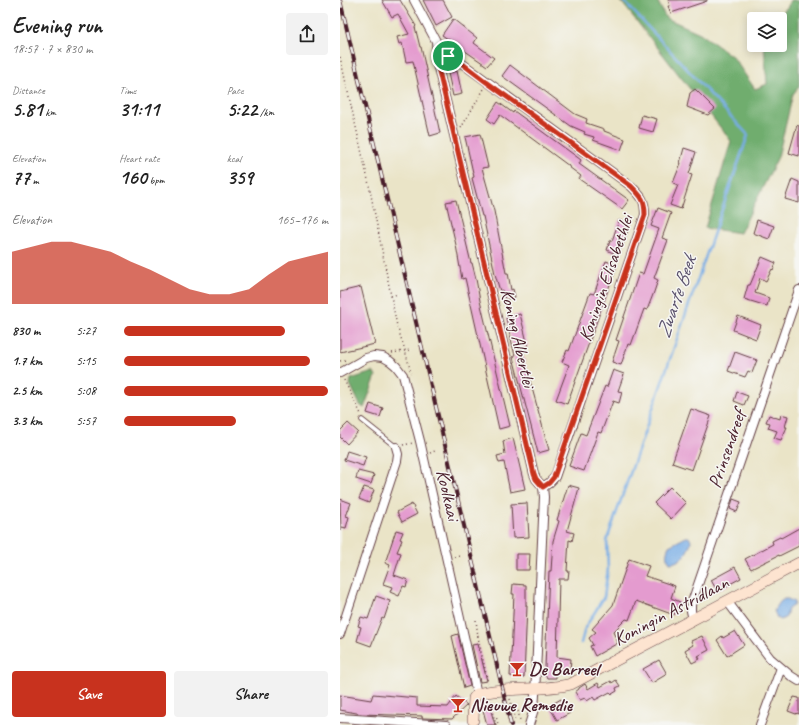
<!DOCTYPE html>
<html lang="en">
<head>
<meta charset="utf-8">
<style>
	:root { --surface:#fff; --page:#f2f2f2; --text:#222; --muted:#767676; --accent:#c8321e }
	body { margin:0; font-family:Caveat,sans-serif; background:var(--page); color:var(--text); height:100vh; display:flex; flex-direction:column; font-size:15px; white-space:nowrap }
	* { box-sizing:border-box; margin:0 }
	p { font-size:13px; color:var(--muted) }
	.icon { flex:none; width:22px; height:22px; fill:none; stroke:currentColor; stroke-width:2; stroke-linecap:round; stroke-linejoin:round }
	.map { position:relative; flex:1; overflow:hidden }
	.side { display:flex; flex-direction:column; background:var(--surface); width:340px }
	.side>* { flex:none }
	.fabs { position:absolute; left:407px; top:12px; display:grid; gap:8px }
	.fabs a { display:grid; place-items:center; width:40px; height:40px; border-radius:4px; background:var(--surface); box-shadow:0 2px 10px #0003; font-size:20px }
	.pin { position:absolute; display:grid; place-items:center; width:34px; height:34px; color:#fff; margin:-17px; border:2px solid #fff; border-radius:50%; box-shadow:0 1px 4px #0007 }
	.round { display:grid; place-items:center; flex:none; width:42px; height:42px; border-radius:4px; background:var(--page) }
	.summary { display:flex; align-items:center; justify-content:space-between; height:68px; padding:0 12px }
	h1 { font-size:22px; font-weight:600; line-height:30px }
	.metrics { display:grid; grid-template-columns:repeat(3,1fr); gap:6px; height:68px; padding:4px 12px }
	.metrics div { display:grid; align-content:center }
	.metrics b { font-size:20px; font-weight:600 }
	.metrics small { font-size:11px; font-weight:400 }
	.metrics p { font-size:11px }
	.chart { height:112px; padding:8px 12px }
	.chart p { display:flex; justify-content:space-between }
	.chart svg { width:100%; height:72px; margin-top:4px; fill:var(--accent); opacity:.7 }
	.button { display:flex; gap:8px; margin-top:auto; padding:8px 12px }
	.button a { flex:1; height:46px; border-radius:4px; background:var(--accent); color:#fff; font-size:16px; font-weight:600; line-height:46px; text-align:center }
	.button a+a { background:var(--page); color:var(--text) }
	ul { padding:0 12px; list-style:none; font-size:13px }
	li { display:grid; grid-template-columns:64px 48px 1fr; align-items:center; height:30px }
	li i { height:10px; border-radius:5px; background:var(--accent) }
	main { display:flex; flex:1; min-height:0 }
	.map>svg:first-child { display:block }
</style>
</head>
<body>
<main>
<section class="side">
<div class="summary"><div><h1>Evening run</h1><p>18:57 · 7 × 830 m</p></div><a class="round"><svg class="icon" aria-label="share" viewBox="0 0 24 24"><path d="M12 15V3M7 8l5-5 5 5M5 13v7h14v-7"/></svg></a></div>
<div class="metrics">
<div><p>Distance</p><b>5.81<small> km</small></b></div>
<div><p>Time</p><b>31:11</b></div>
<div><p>Pace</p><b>5:22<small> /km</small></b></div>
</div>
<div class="metrics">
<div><p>Elevation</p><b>77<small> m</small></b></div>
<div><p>Heart rate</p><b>160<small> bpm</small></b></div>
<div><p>kcal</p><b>359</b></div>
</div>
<div class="chart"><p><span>Elevation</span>165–176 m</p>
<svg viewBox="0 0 160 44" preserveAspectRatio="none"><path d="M0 44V12L10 9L20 6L30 6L40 9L50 12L60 18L70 23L80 29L90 35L100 38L110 38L120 35L130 26L140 18L150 15L160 12V44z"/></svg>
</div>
<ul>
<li><b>830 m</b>5:27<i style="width:79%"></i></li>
<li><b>1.7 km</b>5:15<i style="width:91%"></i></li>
<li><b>2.5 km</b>5:08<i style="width:100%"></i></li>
<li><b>3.3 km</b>5:57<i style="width:55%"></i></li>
</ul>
<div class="button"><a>Save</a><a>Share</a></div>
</section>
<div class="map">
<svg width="459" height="725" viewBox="0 0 459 725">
	<rect width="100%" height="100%" fill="#f6f6f2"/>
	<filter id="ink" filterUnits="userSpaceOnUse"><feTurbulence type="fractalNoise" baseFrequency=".025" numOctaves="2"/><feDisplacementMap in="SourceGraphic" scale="8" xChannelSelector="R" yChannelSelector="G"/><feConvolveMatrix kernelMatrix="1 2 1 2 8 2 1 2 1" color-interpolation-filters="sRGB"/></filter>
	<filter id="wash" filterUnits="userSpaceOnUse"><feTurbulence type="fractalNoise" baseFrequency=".012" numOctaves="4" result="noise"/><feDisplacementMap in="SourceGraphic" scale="16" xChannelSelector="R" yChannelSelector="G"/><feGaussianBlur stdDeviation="0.9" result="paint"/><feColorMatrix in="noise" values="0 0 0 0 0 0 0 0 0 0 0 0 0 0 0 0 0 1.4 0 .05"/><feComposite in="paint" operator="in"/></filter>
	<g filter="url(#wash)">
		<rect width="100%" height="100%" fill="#eae4c7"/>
		<path fill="#6fad6e" stroke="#5c664c" d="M280,0H317L326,18L360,33L393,57L415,89L427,84L424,45H440V19H437L448,6L450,0H459V87L453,94L438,157L400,233L365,228L391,141Z
			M33,372L36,376L24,408L20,405L10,384L11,379Z"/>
		<path fill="#78ade6" stroke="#616688" d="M346,537H349L351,541C349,551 341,563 330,563C325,556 326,553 329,546Z
			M444,599H448L454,602V605L448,609L446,617L441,620L437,618L434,611L440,602Z"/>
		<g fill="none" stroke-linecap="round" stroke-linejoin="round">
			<path stroke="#78ade6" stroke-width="2.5" d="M241,643L245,628L264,597L268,569L267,540L408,135L283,0"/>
		</g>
		<g id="blocks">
			<path fill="#e49bcf" d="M42,0H60L76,26L75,27L80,47H81L100,133L90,136L73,61L66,62L62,43L59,44L57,37L69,34L58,14L52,17Z
				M83,0H103L112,17L96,26Z
				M328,0H367V1L331,13L328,6H330Z
				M113,19L137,38L134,43L154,58L147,66L102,35Z
				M170,65L235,114L247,119L246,123L264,129V131L285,139L281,150L253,140L254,137L244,134L245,132L231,126L162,76Z
				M117,71L122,94L113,96L108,73Z
				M355,89L375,109L368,115L347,107L350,93Z
				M158,102L173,113L174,111L233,154L241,160L239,164L289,200L282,209L239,179L241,176L229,167V166L160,115L154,124L147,119Z
				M302,115L317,119L313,132L299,128Z
				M457,125L459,126V156L449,153Z
				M140,134L148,167L142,168L154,211L166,273H168L171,290L173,289L175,297L165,300L162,290L160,291L155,274L143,216H142L132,178L134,177L125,137Z
				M344,148L356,152L349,174L352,175L341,209L330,205L338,185L333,183L341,163H340Z
				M452,179L459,182V203L445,199Z
				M116,200L131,263H132L136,279L140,301L170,426L159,429L125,278L122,279L116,245L106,202Z
				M318,208L331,213L322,238L328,240L314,278L318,280L314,292L307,310L304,309L291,345L288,344L281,365L272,362L279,341L276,340L299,273L303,274L319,229L311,226Z
				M279,220L290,224L283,244L279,252L275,250L273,253L267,250L270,241H272Z
				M417,220L434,226L429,239L413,233Z
				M422,257L436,263L433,270L432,269L426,281L420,278L415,293L429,298L427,306L404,299L408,285H410Z
				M266,261L277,265L227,404L216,400L229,365L222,362L227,350L229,351L250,293L254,294Z
				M21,287L35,344L0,352V292Z
				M180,314L188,346L181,348L209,450L198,453L173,357L175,356L166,318Z
				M398,316L421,325L416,339L393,330Z
				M395,352L417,360L412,373L408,371L405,377L388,371Z
				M273,370L284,374L278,391L282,392L279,403L273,401L261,433L258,432L244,471L229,466L241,433L246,435L265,386L267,387Z
				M397,392L408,396L404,405L394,401Z
				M30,404L43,408L40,417L27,413Z
				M351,409L371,416L352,470L332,463Z
				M441,414L448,416L445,427H447L441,440L434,438L437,431L428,428L430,423L426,422L429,415L440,419Z
				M8,423L18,432L7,444L0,437V431Z
				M173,438L185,489L170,492L164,462L159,463L157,456L165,454L163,441Z
				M7,451L26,457L23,466L4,460Z
				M18,471L34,475L31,484L16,479Z
				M228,485L239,488L227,531L234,533L232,541L229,540L227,571H229L228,579H219L217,657L231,659L230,670L216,669V678H207L205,674V667L209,571H211L213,541L219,521L217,520Z
				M24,487L34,490L29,503L19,499Z
				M330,487L346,503L331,519L314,503Z
				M0,499L11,503L6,516L9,517L6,528L2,527L1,530Z
				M393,499L401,502L397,512L390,509Z
				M187,503L189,537L173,538L171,504Z
				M72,504L77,514L62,522L57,512Z
				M459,528V546L439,556V555L411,569L405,559L433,544L432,541L440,537L441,538Z
				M56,530L63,532L60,539L62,540L57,552L61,553L54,575L68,580L66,587L63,586L59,596L50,592L52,587L43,584L50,565L45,563Z
				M176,554H190L189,570H176Z
				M289,559L309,566L305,576L335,586L331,598L340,602L334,615L296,601L289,620L286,619L273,632L278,643L255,656L250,646L253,645L249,638L256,632L252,629L273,605Z
				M395,567L401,578L377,591L371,580Z
				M173,584L186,585V606H187L184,677L170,676L174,594H172Z
				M36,596L50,601L44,619L42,618L31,646L17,641L21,627L18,626L21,617L28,619Z
				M395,631L404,645L387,656L377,640L382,636L383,638Z
				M118,634L130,686L124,688L112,636Z
				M362,636L369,650L358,656L360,659L352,663L345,650L353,645L351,641Z
				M138,644L147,681L140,682L132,645Z
				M319,660L327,674L312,683L303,669Z
				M276,680L280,686L276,688L277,691L272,694L270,692L255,700L253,697L247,701L245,698L240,700L235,692L239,689V688L245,684L248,689L258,683L260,687L271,681L272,683Z
				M33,694L77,698V706L108,707L116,696L127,705L112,719L82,718V716L22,714L0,710V695L31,700Z
				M454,697L459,698V714L457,713L456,714L448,711Z
				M221,699L230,713L217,720L209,706Z
				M150,708L153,718L155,725H147L143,710Z"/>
		</g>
	</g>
	<g filter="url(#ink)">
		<use href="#blocks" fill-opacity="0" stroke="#623d42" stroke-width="1"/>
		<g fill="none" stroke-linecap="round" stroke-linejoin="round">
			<g stroke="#623d42" stroke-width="5.5">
				<path id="lane" d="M22,420L56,447"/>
			</g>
			<g stroke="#623d42" stroke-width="10">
				<path id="street" d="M74,0L96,41L98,67L194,474L196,479L203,487L204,497L195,695L194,709L189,725
					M98,56H108L116,59L291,186C302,197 305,200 305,215L215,477L209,483L203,487
					M0,373L26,358L34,356L43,357L50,361L56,366L63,375L80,441L137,694
					M387,601L430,658L451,676L459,681
					M353,620L351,611V605L459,290
					M0,634L57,461L58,454L56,447
					M0,718L106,725
					M420,725L441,668"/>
			</g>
			<g stroke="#623d42" stroke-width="12">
				<path id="secondary" d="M133,720L134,698L137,694C168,686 200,692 231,684L459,563"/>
			</g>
			<path stroke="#623d42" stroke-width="1.5" stroke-dasharray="1 3" stroke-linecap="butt" d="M0,57L28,180L57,326L65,350L71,373
				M121,128L144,89
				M51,296L58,294
				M52,353L71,350
				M0,361L6,360
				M4,380L21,414
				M63,445L73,443
				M90,453L95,451
				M114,557L120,556
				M136,620L138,637L148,683
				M170,699L175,720
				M152,701L151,707L156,725
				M178,711L180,720
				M155,724H158L156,716"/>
			<use href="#lane" stroke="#fff" stroke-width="4"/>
			<use href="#street" stroke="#fff" stroke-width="8"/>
			<use href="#secondary" stroke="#fde4d0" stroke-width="11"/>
			<g stroke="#4a1f2b" stroke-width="4">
				<path id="rail" d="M0,0L171,725"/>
			</g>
			<use href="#rail" stroke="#f6f6f2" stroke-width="2.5" stroke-dasharray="8" stroke-linecap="butt"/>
		</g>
	</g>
	<g fill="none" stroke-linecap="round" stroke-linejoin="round" filter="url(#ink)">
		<g stroke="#fff" stroke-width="8">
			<path id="route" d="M98,56H108L116,59L145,81L291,186C302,197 305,200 305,215L214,477L209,483L203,487L196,479L194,474L98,67Z"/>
		</g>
		<use href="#route" stroke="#c8321e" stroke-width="5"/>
	</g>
	<defs>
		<g id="bar-bare" transform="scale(1.2)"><path d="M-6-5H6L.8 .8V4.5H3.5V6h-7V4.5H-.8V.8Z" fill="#c8321e" stroke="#f6f6f2" stroke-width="2.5" paint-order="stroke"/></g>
	</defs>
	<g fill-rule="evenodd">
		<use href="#bar-bare" x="177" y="669"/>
		<use href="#bar-bare" x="118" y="705"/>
	</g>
	<g text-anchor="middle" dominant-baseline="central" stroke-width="3" stroke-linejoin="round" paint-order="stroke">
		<g font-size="19" fill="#4a1f2b" stroke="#f6f6f2">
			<text transform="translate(266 278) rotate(-71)">Koningin Elisabethlei</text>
			<text transform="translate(178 338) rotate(77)">Koning Albertlei</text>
			<text transform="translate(387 449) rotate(-71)">Prinsendreef</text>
			<text transform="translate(108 495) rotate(77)">Koolkaai</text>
			<text transform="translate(331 611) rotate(-28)">Koningin Astridlaan</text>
		</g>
		<g font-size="19" font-weight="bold" fill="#4a1f2b" stroke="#f6f6f2" text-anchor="start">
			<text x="189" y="669">De Barreel</text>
			<text x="130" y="705">Nieuwe Remedie</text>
		</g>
		<g font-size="20" font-style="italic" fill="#5a516c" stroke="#f6f6f2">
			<text transform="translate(336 297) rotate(-71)">Zwarte Beek</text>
		</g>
	</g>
</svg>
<div class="fabs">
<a><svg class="icon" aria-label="layers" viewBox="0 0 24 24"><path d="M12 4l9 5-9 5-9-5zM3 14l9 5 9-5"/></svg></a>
</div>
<div class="pin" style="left:108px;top:56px;background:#1e9e55"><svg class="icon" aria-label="arrive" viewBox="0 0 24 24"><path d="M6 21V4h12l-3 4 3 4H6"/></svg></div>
</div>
</main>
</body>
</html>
